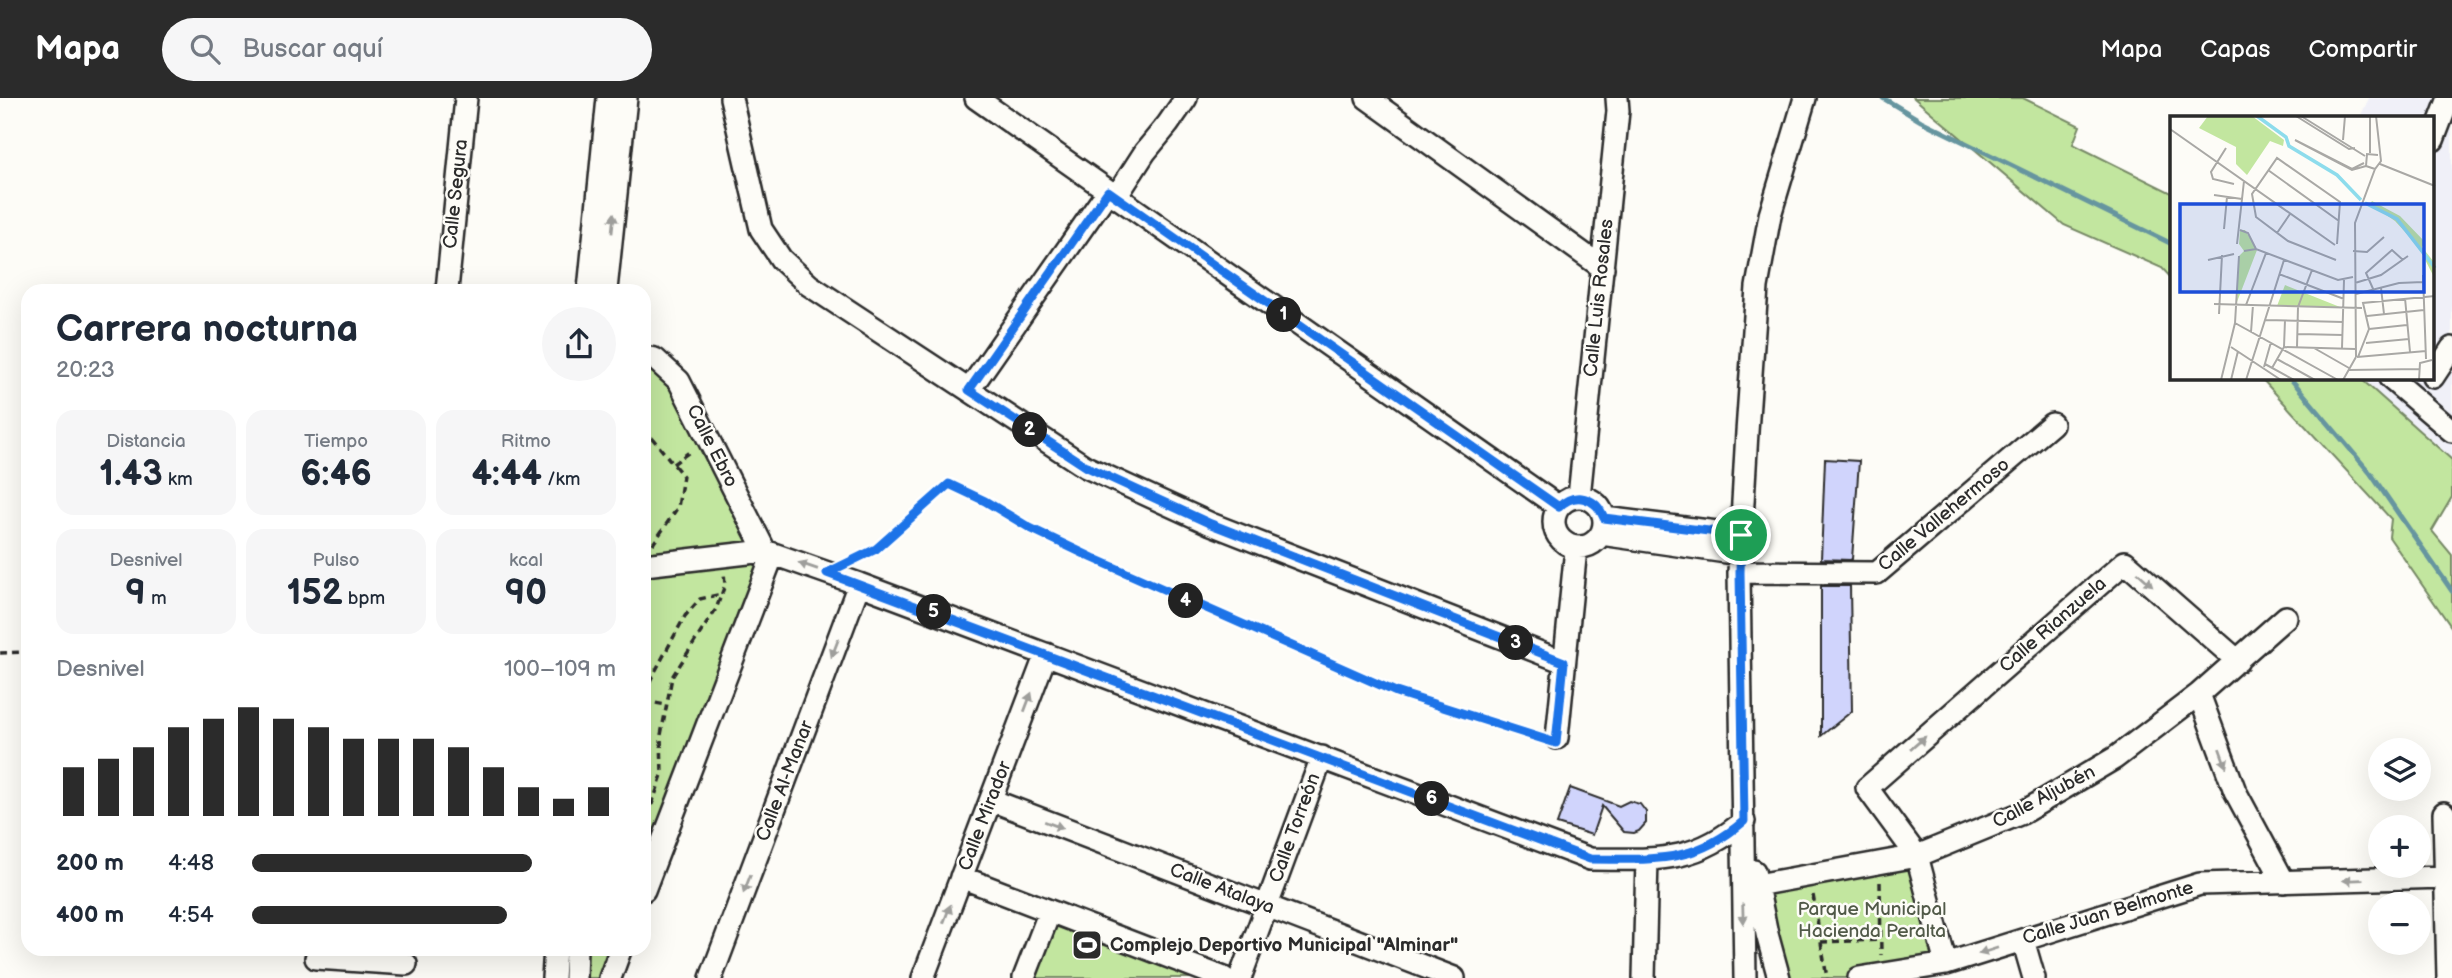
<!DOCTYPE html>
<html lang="es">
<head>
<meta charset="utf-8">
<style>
	:root { --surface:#fff; --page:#f6f6f7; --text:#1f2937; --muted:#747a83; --accent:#2b2b2b }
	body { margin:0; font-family:"Balsamiq Sans",sans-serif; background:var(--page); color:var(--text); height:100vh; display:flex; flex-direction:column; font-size:26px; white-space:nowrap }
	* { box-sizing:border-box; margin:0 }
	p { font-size:23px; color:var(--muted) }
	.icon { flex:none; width:38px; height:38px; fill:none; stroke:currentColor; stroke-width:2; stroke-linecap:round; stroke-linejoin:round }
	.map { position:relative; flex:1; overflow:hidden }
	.drawer { position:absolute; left:21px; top:186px; width:630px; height:672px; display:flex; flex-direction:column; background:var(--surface); border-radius:21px; box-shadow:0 7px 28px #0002 }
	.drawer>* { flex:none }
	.tools { position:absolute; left:2368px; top:640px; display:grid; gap:14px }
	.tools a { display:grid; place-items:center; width:63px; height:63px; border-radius:50%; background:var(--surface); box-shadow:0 7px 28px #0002; font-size:35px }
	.pin { position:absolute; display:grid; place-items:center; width:60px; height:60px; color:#fff; margin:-30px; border:4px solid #fff; border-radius:50%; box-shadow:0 2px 7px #0007 }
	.km { position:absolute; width:35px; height:35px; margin:-18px; border-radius:50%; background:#222; color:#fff; font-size:19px; line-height:35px; text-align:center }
	.round { display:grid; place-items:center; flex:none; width:74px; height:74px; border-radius:37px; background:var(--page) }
	.headline { display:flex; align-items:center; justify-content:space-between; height:119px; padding:0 35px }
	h1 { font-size:38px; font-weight:600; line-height:52px }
	.figures { display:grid; grid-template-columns:repeat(3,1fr); gap:10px; height:119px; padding:7px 35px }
	.figures div { display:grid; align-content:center; border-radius:18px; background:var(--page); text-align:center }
	.figures b { font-size:35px; font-weight:600 }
	.figures small { font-size:19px; font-weight:400 }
	.figures p { font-size:19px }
	.chart { height:196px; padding:14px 35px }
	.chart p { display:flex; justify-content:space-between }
	.chart svg { width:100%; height:126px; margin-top:7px; stroke:var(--accent); stroke-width:6 }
	ul { padding:0 35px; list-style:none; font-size:23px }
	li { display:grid; grid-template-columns:112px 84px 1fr; align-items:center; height:52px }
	li i { height:18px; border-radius:9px; background:var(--accent) }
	header { display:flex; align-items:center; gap:42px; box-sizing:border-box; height:98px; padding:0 35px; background:var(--accent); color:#fff }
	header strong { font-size:33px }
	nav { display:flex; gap:38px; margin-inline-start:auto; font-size:24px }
	.search { width:490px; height:63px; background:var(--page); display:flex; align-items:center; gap:18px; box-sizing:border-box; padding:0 24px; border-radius:38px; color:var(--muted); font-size:26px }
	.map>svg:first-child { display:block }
</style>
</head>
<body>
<header>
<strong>Mapa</strong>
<div class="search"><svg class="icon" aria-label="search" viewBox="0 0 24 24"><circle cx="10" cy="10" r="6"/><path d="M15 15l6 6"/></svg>Buscar aquí</div>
<nav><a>Mapa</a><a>Capas</a><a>Compartir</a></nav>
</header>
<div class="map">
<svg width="2452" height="880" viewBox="0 0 2452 880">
	<rect width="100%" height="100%" fill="#fdfcf7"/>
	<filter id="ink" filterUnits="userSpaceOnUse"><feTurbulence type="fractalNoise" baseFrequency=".0143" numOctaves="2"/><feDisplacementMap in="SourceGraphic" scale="14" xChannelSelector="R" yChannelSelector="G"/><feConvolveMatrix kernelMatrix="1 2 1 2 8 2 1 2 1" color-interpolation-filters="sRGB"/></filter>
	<g filter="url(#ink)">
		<path fill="#f0f0f8" d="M2369,0H2452V362L2360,280H2433V19H2360Z"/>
		<path fill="#c2e69f" stroke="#768865" stroke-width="2" d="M1914,0H2023L2080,28L2073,46L2172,95V181L2162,170L2064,127Z
			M644,259L655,261L765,453L644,791Z
			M2261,280H2360L2452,362V399L2432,433L2452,457V530L2389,439L2391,421Z
			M1917,758L1946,866L1859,880H1779L1757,787Z
			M1050,813L1224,880H1024Z
			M576,851H621L610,880H575Z"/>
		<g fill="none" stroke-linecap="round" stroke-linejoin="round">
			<path stroke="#66959f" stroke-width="5" d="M1883,0L1921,23L2172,146
				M2290,280L2371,376L2452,493"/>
		</g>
		<path fill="#d0d4fc" stroke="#2b2b2b" stroke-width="2" d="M1825,361L1859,363L1852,461L1850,462L1821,461Z
			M1821,488H1850L1852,613L1821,638Z
			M1570,690L1619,708L1629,703L1640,706L1646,714V725L1639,733L1634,735L1624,734L1602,708L1592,737L1557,726Z"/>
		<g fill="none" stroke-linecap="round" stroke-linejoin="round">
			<g stroke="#2b2b2b" stroke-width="26">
				<path id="minor" d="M731,0L761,131L781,161L809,187L1086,369L1211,426L1564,564
					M976,0L1559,409
					M1367,0L1603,170
					M2433,42L2449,0
					M1116,99L1145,54L1168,26L1186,0
					M447,192L466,0
					M589,192L608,0
					M606,192L626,0
					M644,259L655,261L679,283L765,453
					M2433,279L2452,250
					M2390,280L2452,333
					M969,292L1108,93
					M1554 424a25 25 0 1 1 50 0a25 25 0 1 1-50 0Z
					M1579,399L1618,13L1617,0
					M1604,420L1741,437
					M1601,436L1740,456
					M644,467L765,453L859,486L1590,761C1653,761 1693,767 1744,723
					M1739,474L1877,475L2052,326
					M2199,596L2235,693L2284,784
					M1557,640L1576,450
					M991,702L1454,880
					M2444,715L2448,880
					M1754,773L1767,836L1779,880
					M961,779L1224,880
					M1757,787L1917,758L2022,715L2115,660L2199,596L2286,519
					M644,792L773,456
					M2023,842L2034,880
					M316,860L406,866
					M1946,866L1917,758L1867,690L2125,464L2238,563
					M553,880L555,850
					M575,880L576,850
					M610,880L621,850
					M711,880L859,486
					M923,880L1046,556
					M1024,880L1050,813
					M1240,880L1322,659
					M1644,880L1647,761
					M1745,880L1739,474L1747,334L1757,189L1770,117L1805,0
					M1859,880L1946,866L2200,786L2445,779"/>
			</g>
			<path stroke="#2b2b2b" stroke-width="3.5" stroke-dasharray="7 5" stroke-linecap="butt" d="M644,330L683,378L678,409L653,446
				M673,366L692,352
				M851,463L876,451L949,385L985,403L1030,430L1093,460L1396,594L1538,640
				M0,555L28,554
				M644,594L685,518L700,501L721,496
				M644,603L666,607
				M644,656V664
				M644,730L662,677L661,637L672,579L716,511L725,487L724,474
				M1880,784L1881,857
				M1813,797L1827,880
				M1821,844L1881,842"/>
			<use href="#minor" stroke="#fdfcf7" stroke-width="21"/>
		</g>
		<defs><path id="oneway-solid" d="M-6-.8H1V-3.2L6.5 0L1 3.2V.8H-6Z" transform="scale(1.75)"/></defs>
		<g fill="#9e9e9b">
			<use href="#oneway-solid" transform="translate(613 125) rotate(-84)"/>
			<use href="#oneway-solid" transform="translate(808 468) rotate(-161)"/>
			<use href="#oneway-solid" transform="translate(2145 481) rotate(42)"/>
			<use href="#oneway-solid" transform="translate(835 550) rotate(111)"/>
			<use href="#oneway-solid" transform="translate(1028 604) rotate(-69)"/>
			<use href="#oneway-solid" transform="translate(1918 645) rotate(-41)"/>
			<use href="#oneway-solid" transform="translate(2223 660) rotate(70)"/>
			<use href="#oneway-solid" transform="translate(1054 727) rotate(21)"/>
			<use href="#oneway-solid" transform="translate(2353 782) rotate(178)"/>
			<use href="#oneway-solid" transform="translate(747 786) rotate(111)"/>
			<use href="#oneway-solid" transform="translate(947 816) rotate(-69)"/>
			<use href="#oneway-solid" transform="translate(1743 816) rotate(88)"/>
			<use href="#oneway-solid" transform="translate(1988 853) rotate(162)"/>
		</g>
	</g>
	<g fill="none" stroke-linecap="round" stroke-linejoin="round" filter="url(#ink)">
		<g stroke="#fff" stroke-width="14">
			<path id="route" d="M1108,93L1559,409C1575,393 1596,399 1604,420L1741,437L1740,474L1744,723C1693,767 1654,761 1590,761L827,475L876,451L949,386L985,403L1030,430L1093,460L1396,594L1556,645L1564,564L1211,426L1087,369L969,292Z"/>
		</g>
		<use href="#route" stroke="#1a73e8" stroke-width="9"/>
	</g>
	<defs>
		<g id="stadium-square" transform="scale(1.575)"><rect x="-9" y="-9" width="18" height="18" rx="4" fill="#2b2b2b" stroke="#fdfcf7"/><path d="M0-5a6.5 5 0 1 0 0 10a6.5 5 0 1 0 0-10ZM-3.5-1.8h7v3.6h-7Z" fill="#fff"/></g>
	</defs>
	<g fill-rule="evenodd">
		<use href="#stadium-square" x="1087" y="847"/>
	</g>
	<g text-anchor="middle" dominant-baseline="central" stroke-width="5" stroke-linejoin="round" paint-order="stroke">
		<g font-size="19" fill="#2b2b2b" stroke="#fdfcf7">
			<text transform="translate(456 96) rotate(-84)">Calle Segura</text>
			<text transform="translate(1599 200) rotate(-84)">Calle Luis Rosales</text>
			<text transform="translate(712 348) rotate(63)">Calle Ebro</text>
			<text transform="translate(1944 417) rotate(-40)">Calle Vallehermoso</text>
			<text transform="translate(2053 527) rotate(-41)">Calle Rianzuela</text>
			<text transform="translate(785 683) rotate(-69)">Calle Al-Manar</text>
			<text transform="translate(2044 699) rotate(-28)">Calle Aljubén</text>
			<text transform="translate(985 718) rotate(-69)">Calle Mirador</text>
			<text transform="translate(1295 730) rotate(-70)">Calle Torreón</text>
			<text transform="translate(1222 791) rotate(21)">Calle Atalaya</text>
			<text transform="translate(2108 815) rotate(-17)">Calle Juan Belmonte</text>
		</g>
		<g font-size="19" fill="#515a48" stroke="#fdfcf7">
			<text x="1872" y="811">Parque Municipal<tspan x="1872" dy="22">Hacienda Peralta</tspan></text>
		</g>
		<g font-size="19" font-weight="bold" fill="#2b2b2b" stroke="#fdfcf7" text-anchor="start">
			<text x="1110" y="847">Complejo Deportivo Municipal "Alminar"</text>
		</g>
	</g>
	<g transform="translate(2170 18)">
		<rect width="264" height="264" fill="#fdfcf7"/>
		<path d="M38,0H82L114,24L113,30L100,25L77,59L66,48V31L29,12ZM202,85L230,100L255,126L252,131L264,146V161L248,130L225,105L200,88ZM70,114H75L87,134L67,186L69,140L74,135L69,128ZM115,169L170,191L107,190Z" fill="#c2e69f"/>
		<path fill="none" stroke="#8ddcec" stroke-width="3.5" d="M87,0L116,21L119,30L167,59L191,84M195,87L227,103L265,152"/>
		<path fill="none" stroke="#a9a8a5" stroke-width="2" d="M126,0L179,33L185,32M131,0L195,40M200,0V37M206,0L211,45L205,53L196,50L197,38L208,39M0,13L165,129M173,24L175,0M56,32L41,56L43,63L64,68M194,47L182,53L125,24L182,54L196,50M210,48L265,70M98,54L169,105M44,79L72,83M54,113L57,81M70,114L78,117L86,133M107,117L120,98M67,128L74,65M74,135L86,133L168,164L183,161M183,135L197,136L214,121M38,144L64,138M166,144L118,125L86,101L82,78L107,42L170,86L167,128M109,158L174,183M253,159L256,243M185,167L211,159L238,140M211,172L214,198M204,175L196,157L222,134L233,144M186,178L229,167L253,166M235,182L240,236M44,188L192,192M76,189L96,137M49,198L52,139M197,200L254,194M95,204L173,206M65,207L168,264M199,213L237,209M81,216L83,189M128,218L173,219M196,227L239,223M61,231L111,264M113,231L185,233M127,231L128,191L142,154M144,232L179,252M172,232L174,164M186,241L185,107L205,53M187,241L256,235M188,241L199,213L193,187L265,180M107,243L145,264M95,248L124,264M94,251L101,226M102,252L114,231L115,204M178,254L250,253M51,264L65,207L69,140M61,264L68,235M76,264L114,144M173,264L186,241M249,264L250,247L262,244"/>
		<path fill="#1d4ed8" fill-opacity="0.15" stroke="#1d4ed8" stroke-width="3.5" d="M10,88H254V176H10Z"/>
		<rect width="264" height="264" fill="none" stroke="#2b2b2b" stroke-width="3.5"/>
	</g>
</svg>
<div class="tools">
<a><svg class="icon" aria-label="layers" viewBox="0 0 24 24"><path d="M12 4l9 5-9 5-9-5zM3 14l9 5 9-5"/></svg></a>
<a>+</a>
<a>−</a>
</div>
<div class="pin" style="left:1741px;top:437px;background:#1e9e55"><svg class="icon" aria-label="arrive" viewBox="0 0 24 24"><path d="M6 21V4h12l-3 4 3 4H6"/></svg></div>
<b class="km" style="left:1284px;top:217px">1</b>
<b class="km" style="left:1030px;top:332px">2</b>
<b class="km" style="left:1516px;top:545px">3</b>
<b class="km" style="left:1186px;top:503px">4</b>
<b class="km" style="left:934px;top:514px">5</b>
<b class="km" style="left:1432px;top:701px">6</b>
<section class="drawer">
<div class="headline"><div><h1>Carrera nocturna</h1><p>20:23</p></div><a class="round"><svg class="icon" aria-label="share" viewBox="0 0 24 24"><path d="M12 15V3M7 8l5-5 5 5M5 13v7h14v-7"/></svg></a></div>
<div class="figures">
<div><p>Distancia</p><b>1.43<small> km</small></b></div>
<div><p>Tiempo</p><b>6:46</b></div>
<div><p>Ritmo</p><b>4:44<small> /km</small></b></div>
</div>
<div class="figures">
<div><p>Desnivel</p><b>9<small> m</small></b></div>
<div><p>Pulso</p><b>152<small> bpm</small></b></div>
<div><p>kcal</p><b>90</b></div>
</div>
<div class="chart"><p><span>Desnivel</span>100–109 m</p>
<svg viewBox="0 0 160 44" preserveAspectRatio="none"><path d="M5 44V27M15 44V24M25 44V20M35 44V13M45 44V10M55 44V6M65 44V10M75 44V13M85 44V17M95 44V17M105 44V17M115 44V20M125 44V27M135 44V34M145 44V38M155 44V34"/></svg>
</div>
<ul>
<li><b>200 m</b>4:48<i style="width:77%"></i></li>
<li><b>400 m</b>4:54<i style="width:70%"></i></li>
</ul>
</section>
</div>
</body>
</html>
